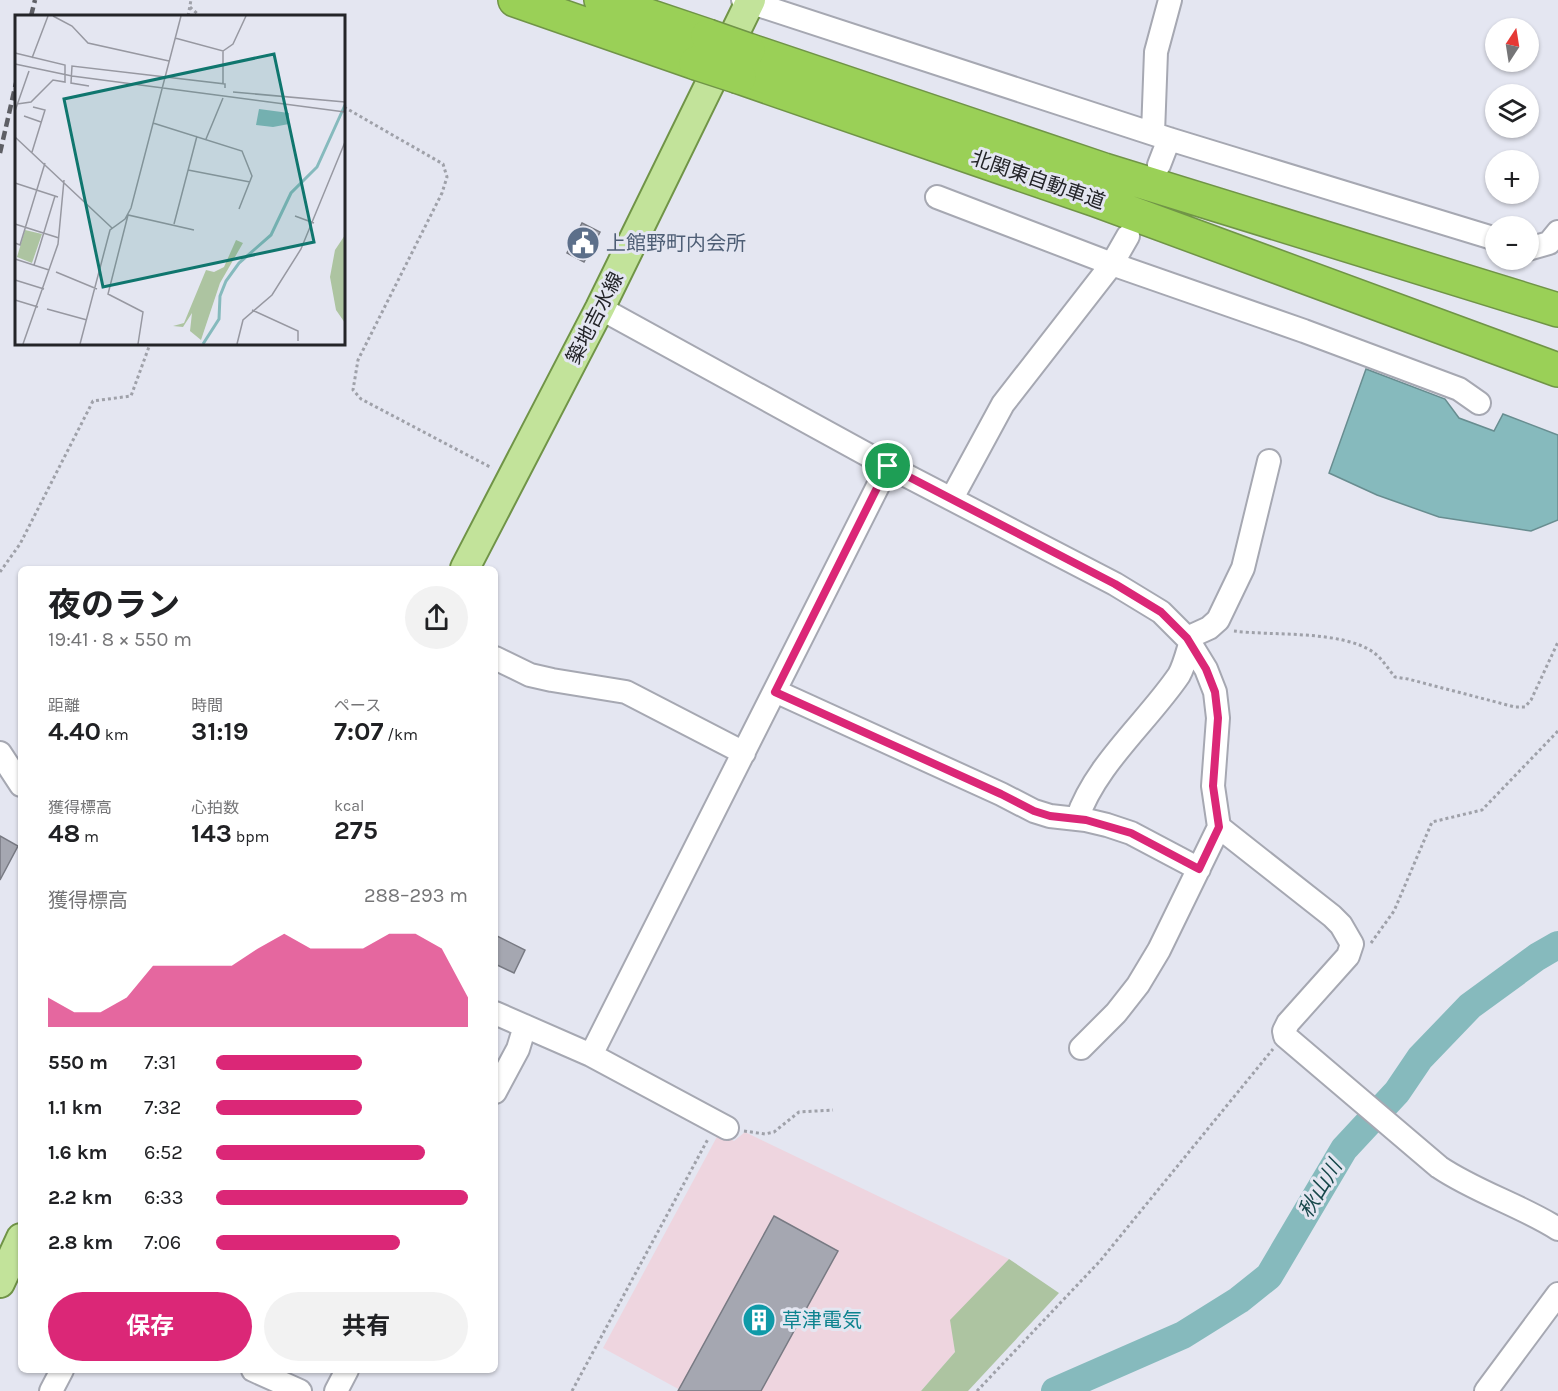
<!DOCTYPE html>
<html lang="ja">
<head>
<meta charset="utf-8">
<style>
	:root { --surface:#fff; --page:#f2f2f2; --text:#202124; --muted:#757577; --accent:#db2777 }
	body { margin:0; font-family:Karla,"Noto Sans JP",sans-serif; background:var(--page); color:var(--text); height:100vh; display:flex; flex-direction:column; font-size:22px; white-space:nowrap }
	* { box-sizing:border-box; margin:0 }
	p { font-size:20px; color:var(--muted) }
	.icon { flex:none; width:33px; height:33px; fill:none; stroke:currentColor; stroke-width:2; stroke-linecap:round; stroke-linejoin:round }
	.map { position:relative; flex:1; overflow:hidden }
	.details { position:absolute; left:18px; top:566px; width:480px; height:807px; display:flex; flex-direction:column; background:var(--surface); border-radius:9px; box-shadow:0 2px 4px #0004 }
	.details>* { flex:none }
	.needle { width:39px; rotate:12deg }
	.controls { position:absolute; left:1485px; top:18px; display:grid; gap:12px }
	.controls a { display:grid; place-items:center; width:54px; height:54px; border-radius:50%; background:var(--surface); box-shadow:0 2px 4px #0004; font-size:30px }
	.pin { position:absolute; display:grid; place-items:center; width:51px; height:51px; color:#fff; margin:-26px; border:3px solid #fff; border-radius:50%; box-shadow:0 2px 6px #0007 }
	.round { display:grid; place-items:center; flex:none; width:63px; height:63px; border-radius:32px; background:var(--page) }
	.summary { display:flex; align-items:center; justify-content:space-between; height:102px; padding:0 30px }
	h1 { font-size:33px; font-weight:700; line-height:45px }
	.stats { display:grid; grid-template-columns:repeat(3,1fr); gap:9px; height:102px; padding:6px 30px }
	.stats div { display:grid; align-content:center }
	.stats b { font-size:26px; font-weight:700 }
	.stats small { font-size:16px; font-weight:400 }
	.stats p { font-size:16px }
	.chart { height:168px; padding:12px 30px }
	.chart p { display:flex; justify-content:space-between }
	.chart svg { width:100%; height:108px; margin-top:6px; fill:var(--accent); opacity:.7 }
	.primary-button { display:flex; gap:12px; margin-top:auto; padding:12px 30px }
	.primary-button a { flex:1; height:69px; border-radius:36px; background:var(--accent); color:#fff; font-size:24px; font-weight:700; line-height:69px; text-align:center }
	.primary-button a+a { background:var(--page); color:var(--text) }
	ul { padding:0 30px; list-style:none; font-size:20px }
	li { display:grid; grid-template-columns:96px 72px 1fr; align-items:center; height:45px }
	li i { height:15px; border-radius:8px; background:var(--accent) }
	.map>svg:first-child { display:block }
</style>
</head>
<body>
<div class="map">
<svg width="1558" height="1391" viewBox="0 0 1558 1391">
	<rect width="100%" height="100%" fill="#e4e6f1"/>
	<path fill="#eed5df" d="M745,1132L1009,1259L951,1320L955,1352L921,1391H682L603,1348L719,1133L734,1141Z"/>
	<path fill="#adc4a1" d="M1009,1259L1059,1293L968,1391H921L955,1352L950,1320Z"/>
	<path fill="#86babd" stroke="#688d90" stroke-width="1.5" d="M1366,369L1445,399L1459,418L1494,431L1503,414L1558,435V520L1531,531L1439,517L1377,495L1329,473Z"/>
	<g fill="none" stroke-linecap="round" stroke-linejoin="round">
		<path stroke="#86babd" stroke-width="28" d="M1055,1391L1183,1335L1239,1300L1269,1276L1344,1149L1397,1092L1420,1058L1470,1006L1537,957L1558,945"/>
	</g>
	<path fill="#a5a7b1" stroke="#787a83" stroke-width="1.5" d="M582,223L600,232L584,262L567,253Z
		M0,836L18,846L0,880Z
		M495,935L525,950L514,973L495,964Z
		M774,1216L838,1251L761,1391H678Z"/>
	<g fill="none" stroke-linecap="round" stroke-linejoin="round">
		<g stroke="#a6a8b2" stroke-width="26">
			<path id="minor" d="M743,0L1169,139L1496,239
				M1153,133L1156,52L1170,0
				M1159,165L1169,139
				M937,197L1112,264L1304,331L1459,389L1479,403
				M1528,249L1549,243L1558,232
				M600,308L888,466L1115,584L1161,612L1187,638L1206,669L1215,692L1218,718L1213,786L1219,827L1159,950L1138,985L1116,1013L1081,1048
				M952,498L1003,404L1112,264L1128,236
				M1187,638L1209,628L1218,620L1243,568L1269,461
				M495,658L530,675L552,680L626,692L744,753
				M775,691L1001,794L1034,811L1050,816L1086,820L1107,825L1131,833L1199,869
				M0,753L21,785
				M1077,819C1095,765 1147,722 1179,675C1184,666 1187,654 1190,644
				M1219,827L1332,916L1341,925L1352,944L1348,956L1288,1023L1284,1031L1285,1036L1439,1167C1476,1192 1520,1205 1558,1229
				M495,1013L591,1055L727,1128
				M591,1055L888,466
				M495,1092L518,1049L525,1026
				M253,1370L300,1391
				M51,1391L62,1370
				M336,1391L347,1370
				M1486,1391L1558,1294"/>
		</g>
		<g stroke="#709447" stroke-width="32">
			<path id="major" d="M465,568L600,308L751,0
				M0,1283L21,1238"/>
		</g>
		<g stroke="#709447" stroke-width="36">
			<path id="highway" d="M515,0L696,63
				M601,0L708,36
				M748,50L1104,170L1558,310
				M739,77L1096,200L1558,370"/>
		</g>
		<path stroke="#9fa1a9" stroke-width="3" stroke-dasharray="3 3" stroke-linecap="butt" d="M190,7L200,16
			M188,16L191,0
			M344,107L443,164L447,177L442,193L358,360L353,390L361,399L492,468
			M0,572L20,544L93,401L131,396L150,344
			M1234,631C1273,636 1341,630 1373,652C1382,658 1388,669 1395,677L1408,679L1515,707H1525L1531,700L1558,642
			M1371,943L1394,911L1432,822L1482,810L1558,731
			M744,1131L765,1134L774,1132L799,1112L833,1110
			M572,1391L708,1139
			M977,1391L1100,1261L1273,1049"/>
		<use href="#minor" stroke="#fff" stroke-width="22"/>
		<use href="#major" stroke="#c2e39a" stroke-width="28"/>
		<use href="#highway" stroke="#9ad057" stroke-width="33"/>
		<path stroke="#5e5f65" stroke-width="4.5" stroke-dasharray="9 4.5" stroke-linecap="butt" d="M31,16L35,0
			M0,153L16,83"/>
		<g stroke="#709447" stroke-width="36" stroke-linecap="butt">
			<path id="highway-bridge" d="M708,36L748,50
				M696,63L739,77"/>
		</g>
		<use href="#highway-bridge" stroke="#9ad057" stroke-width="33"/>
	</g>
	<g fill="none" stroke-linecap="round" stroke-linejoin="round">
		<g stroke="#fff" stroke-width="12">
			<path id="route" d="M888,466L1115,584L1161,612L1187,638L1206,669L1215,692L1218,718L1213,786L1219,827L1199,869L1131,833L1086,820L1050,816L1034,811L1001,794L775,692Z"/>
		</g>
		<use href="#route" stroke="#db2777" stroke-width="8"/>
	</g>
	<defs>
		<g id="civic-disc" transform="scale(1.725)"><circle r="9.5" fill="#5c6f8a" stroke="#e4e6f1"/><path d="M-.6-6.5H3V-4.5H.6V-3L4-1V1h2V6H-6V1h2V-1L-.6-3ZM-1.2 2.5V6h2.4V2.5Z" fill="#fff"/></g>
		<g id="building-disc" transform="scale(1.725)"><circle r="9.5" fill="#0f9aa8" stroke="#e4e6f1"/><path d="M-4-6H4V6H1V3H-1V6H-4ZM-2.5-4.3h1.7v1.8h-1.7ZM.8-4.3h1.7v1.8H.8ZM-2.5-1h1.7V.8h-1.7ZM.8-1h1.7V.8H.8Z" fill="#fff"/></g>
	</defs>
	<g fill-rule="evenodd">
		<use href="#civic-disc" x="583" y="243"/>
		<use href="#building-disc" x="759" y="1320"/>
	</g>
	<g text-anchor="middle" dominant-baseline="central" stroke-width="6" stroke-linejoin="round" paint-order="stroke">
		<g font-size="20" fill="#232428" stroke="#e4e6f1">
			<text transform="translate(1038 180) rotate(19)">北関東自動車道</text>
			<text transform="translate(595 318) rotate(-63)">築地吉水線</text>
		</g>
		<g font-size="20" fill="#4e5e75" stroke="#e4e6f1" text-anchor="start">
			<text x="606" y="243">上館野町内会所</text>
		</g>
		<g font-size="20" fill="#0d838f" stroke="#e4e6f1" text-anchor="start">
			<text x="782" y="1320">草津電気</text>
		</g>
		<g font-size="21" font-style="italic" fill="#18484b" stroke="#e4e6f1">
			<text transform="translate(1320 1189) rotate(-59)">秋山川</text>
		</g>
	</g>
	<g transform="translate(15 15)">
		<rect width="330" height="330" fill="#e4e6f1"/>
		<path d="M10,215L27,219L17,248L2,242ZM330,220V308L321,295L315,262L320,235ZM221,225L228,228L205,268L186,325L175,316L177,298L168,312L158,311L169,308L191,255L199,257L209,252Z" fill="#adc4a1"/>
		<path d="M244,94L274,98V109L258,112L241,110Z" fill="#86babd"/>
		<path fill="none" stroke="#86babd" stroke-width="3" d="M188,329L204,304L205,281L211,266L224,248L256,220L276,178L302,152L330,90"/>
		<path fill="none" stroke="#9798a1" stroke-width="1.5" d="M38,1L57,11L73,28L154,46M160,23L208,36L218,29L231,1M0,38L50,50V67L38,65L16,87L2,89M17,43L33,1M0,49L57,61L330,97M208,69V36M74,71L56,68L57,51L210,69V73M218,77L330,87M0,96L14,56M9,101L26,107M138,108L227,136L237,161L224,194M0,122L97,213M191,124L208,83M17,137L30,95L18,92M173,155L235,167M0,168L43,182M280,201L299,208M0,209L44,223M159,209L182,121M0,228L5,230L30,148M0,244L34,255M19,250L40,181M41,257L82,274M0,265L29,274M0,285L23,292M32,294L72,305M237,295L283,316V326M8,329L43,229L49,165M65,329L95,215L110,204L116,193L166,1M123,329L128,297L93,279L113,200L179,215M222,329L228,305L257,280L286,234L330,127"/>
		<path fill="#0f766e" fill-opacity="0.15" stroke="#0f766e" stroke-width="3" d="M259,39L299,227L88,272L49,84Z"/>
		<rect width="330" height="330" fill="none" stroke="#232428" stroke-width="3"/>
	</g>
</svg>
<div class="controls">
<a><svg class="needle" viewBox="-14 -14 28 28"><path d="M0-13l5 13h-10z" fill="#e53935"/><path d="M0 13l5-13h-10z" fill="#757577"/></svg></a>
<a><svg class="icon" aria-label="layers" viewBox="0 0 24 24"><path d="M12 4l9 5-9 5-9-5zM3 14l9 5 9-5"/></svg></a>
<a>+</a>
<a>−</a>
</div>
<div class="pin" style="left:888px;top:466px;background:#1e9e55"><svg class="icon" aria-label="arrive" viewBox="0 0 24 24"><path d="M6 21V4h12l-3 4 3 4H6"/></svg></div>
<section class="details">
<div class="summary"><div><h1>夜のラン</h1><p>19:41 · 8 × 550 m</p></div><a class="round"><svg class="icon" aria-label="share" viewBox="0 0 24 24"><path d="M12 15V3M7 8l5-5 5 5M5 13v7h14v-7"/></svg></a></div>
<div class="stats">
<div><p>距離</p><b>4.40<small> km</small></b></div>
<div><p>時間</p><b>31:19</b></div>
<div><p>ペース</p><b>7:07<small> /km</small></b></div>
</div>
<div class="stats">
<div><p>獲得標高</p><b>48<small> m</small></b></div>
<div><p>心拍数</p><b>143<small> bpm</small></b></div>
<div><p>kcal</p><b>275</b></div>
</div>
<div class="chart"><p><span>獲得標高</span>288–293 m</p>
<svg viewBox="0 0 160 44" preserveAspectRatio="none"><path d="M0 44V32L10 38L20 38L30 32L40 19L50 19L60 19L70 19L80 12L90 6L100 12L110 12L120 12L130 6L140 6L150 12L160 32V44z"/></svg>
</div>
<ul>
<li><b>550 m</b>7:31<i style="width:58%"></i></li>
<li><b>1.1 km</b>7:32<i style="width:58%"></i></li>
<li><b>1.6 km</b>6:52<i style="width:83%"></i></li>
<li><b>2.2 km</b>6:33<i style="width:100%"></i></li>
<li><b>2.8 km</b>7:06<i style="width:73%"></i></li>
</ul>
<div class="primary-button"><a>保存</a><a>共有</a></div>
</section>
</div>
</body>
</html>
